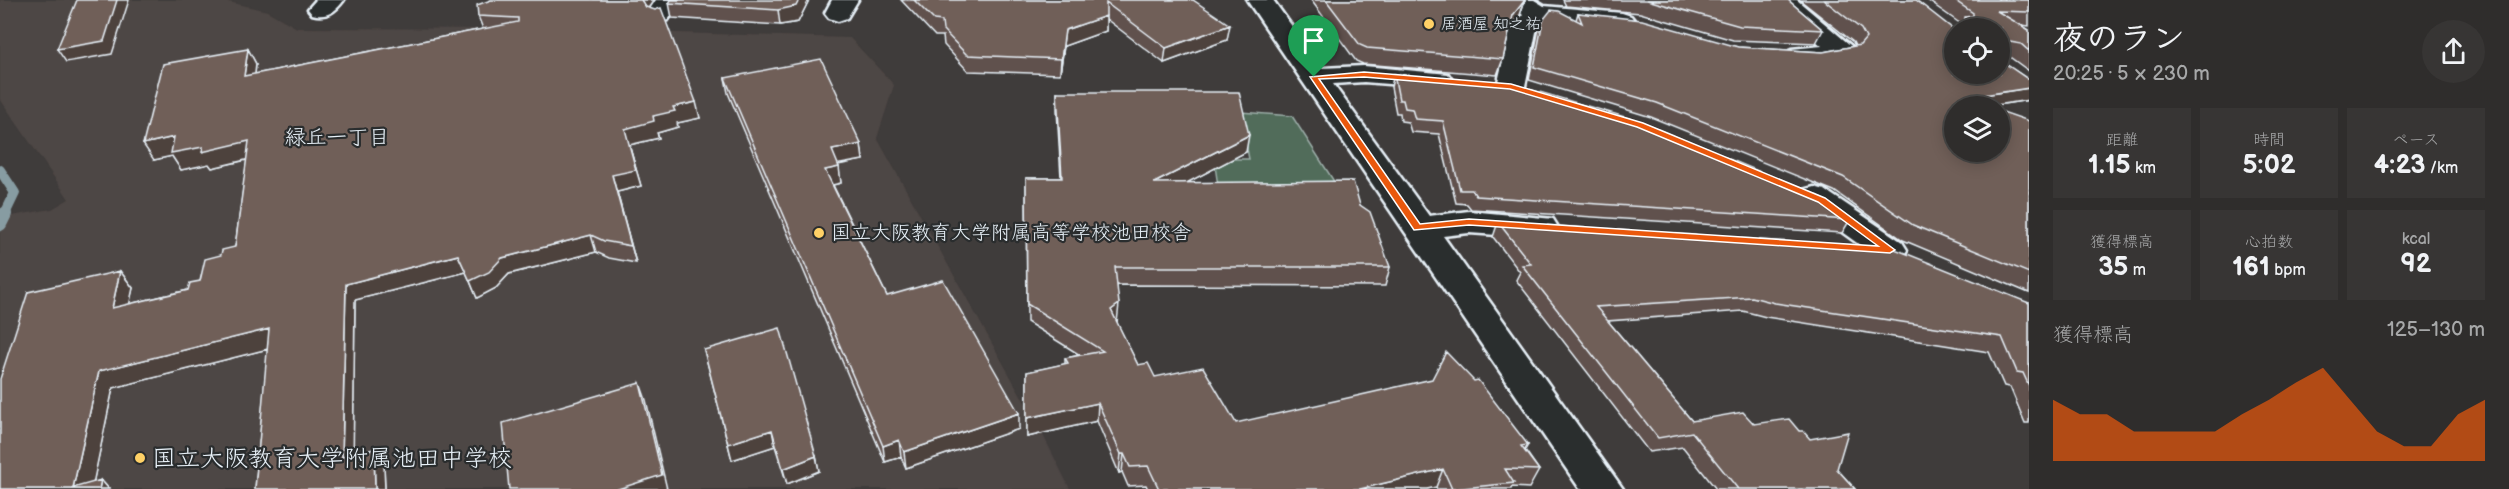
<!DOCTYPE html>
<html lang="ja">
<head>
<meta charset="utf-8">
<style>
	:root { --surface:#2f2d2c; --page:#373534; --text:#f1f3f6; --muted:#a7a8a9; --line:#4a4948; --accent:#ea580c }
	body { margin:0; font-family:"Balsamiq Sans","Klee One",sans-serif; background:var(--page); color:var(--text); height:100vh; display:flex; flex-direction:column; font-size:22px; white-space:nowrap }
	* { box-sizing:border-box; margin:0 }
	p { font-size:20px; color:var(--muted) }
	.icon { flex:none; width:33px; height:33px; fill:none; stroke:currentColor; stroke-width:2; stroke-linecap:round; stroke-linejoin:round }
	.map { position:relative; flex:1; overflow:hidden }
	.side { display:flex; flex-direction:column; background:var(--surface); width:480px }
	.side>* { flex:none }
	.fabs { position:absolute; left:1944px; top:18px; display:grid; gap:12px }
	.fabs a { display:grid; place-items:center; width:66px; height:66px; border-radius:50%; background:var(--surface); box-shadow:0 3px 15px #0003,0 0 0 2px var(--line); font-size:30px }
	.pin { position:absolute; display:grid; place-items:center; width:51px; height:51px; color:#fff; margin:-62px -26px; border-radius:50% 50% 50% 0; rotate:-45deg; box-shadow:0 0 6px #0007 }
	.pin .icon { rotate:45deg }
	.round { display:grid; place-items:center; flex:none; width:63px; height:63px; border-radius:32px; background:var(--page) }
	.overview { display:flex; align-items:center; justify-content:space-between; height:102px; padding:0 24px }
	h1 { font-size:33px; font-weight:700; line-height:45px }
	.metrics { display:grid; grid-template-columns:repeat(3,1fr); gap:9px; height:102px; padding:6px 24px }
	.metrics div { display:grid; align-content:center; border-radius:0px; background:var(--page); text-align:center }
	.metrics b { font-size:26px; font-weight:700 }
	.metrics small { font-size:16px; font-weight:400 }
	.metrics p { font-size:16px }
	.chart { height:168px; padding:12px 24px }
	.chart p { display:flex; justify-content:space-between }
	.chart svg { width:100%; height:108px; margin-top:6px; fill:var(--accent); opacity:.7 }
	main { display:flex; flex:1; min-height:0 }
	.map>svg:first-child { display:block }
</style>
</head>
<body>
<main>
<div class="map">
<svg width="2029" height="489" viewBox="0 0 2029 489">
	<rect width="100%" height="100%" fill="#3f3c3b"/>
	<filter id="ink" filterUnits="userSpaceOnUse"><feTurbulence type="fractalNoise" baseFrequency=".0167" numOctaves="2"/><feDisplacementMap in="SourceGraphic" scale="12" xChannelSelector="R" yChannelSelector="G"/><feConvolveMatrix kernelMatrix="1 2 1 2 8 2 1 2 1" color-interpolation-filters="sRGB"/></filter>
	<g filter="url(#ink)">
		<path fill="#4e4644" d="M0,0H220L267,11L297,28L538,29L850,38L894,85L877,138L1041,431L1070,489H0V218L52,209L69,199L0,99Z"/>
		<path fill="#516c5a" stroke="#9caea9" stroke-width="1.5" d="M1240,112L1292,116L1335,183L1220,199L1214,159H1249Z"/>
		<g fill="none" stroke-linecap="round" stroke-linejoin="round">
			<path stroke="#879ca2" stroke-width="10" d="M0,170L15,193L4,216"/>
			<path stroke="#879ca2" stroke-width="14" d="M0,224L5,214"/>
			<g stroke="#e8f1f8" stroke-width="5">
				<path id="minor" d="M316,0H344C335,12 327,18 312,14L308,9Z
					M656,0H682L668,20L659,23L650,20L646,15Z
					M832,0H858L847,18L838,21L829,18L825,13Z
					M1247,0H1273L1322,68L1364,66L1448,74L1452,80L1448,86L1438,88L1364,82L1333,84L1429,216L1469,211L1553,219L1558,227L1553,235L1542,238L1469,233L1443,236L1623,489H1580Z
					M1503,0H1534L1544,6L1622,13L1631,16L1635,21L1631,26L1622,29L1545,21L1536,32L1525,86L1521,92L1511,94L1501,92L1497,86L1510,31L1523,15Z
					M1768,0H1797L1856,50L1852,56L1815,64L1791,61L1788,55L1791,49L1822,46Z
					M1814,187L1825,190L1902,242L1907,250L1902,258L1890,261L1878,258L1803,204L1798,197L1803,190Z"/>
			</g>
			<use href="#minor" fill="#2a2d2e" fill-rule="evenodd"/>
		</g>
		<path fill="#60514d" stroke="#e8f1f8" stroke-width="1.5" d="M491,0H654L649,8L700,118L677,123L678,127L657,133L659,138L629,145L641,186L617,192L636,263L609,258L596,252L509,274L496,288L477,298L466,272L355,300L353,454L374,449L384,465L385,489H255L268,349L113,388L93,483L101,480L109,489H0L120,271L133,288L129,304L188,290L200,281L221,255L235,247L247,160L212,168L209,164L181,170L172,156L154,160L248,49L256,64L255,74L483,29L478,16Z
			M809,0L798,22L780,25L672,18L669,3Z
			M901,0H1193L1227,40L1164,63L1106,19V31L1064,46L1060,74L968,71L944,45L943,36H935Z
			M1311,0H1525L1520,15L1510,28L1503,59L1497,75L1363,64L1356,61Z
			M1563,0H1788L1823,30L1816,43L1733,40L1640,13L1566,6Z
			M1800,0H1916L1954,74L2000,28H1957L1961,24L1927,0H2029V26L2021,25L2029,30V71L2011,58L2007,57L2004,63L2029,80V100L1990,106H1954L2029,121V293L1903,240L1834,191L1651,117L1529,80L1538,33L1543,20H1576L1578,13L1738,47L1823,52L1855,46L1853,42Z
			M1394,74L1850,220L1842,233L1471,209L1467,204L1456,203L1439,134L1411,132L1408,122L1401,121L1400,113H1396L1391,87Z
			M725,78L861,144L863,160L838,165L841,183L833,185L887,296L1019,429L906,468L901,457L885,462L728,93Z
			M1057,92L1246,152L1188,182L1360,205L1390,267L1385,286L1117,285V323L1138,365L1155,377L1236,423L1528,445L1525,450L1539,470L1529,488L1512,487L1511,489H1437L1436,487L1427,489H1148L1146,485L1128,486L1122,472L1119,473L1097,421L1027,437V372L1065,364V358L1080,355L1027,322L1026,178H1061L1057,110Z
			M1498,222L2029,303V423H2025L2010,387L2004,386L1989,352L1766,317L1743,311L1608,321L1692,421L1754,424L1799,431L1837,469L1855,489H1716L1683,447L1649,452L1516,280L1520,272L1493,237Z
			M704,350L816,456L819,471L787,484L775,446L732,460Z"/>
		<path fill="#4e423e" stroke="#e8f1f8" stroke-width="1.5" d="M117,0H129L112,54L66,62L57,49Z
			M641,0H654L644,14Z
			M799,0H809L798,22L780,25L778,10Z
			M1525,0L1520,15L1508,30L1513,15Z
			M1106,16V31L1064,46L1060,74L1061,59L1065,30Z
			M1230,25L1227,40L1164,63L1166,48Z
			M248,49L256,64L253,92L244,76Z
			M2029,88V100L1990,106H1959L1964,98Z
			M696,102L700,118L677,123L678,127L657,133L659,138L629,145L641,186L617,192L636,263L612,175L625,129L673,107Z
			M1249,135L1246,152L1152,201L1154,183Z
			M174,137L203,147L249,141L258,157L212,168L209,164L181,170L172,156L154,160L143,144Z
			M861,144L863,160L835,165L832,150Z
			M839,167L841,183L828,186L825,170Z
			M591,235L596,252L509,274L496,288L477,298L470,281L502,258Z
			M458,255L466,272L355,300L353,474L342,457L346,284Z
			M120,271L133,288L125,325L112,308Z
			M1119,304L1117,323L1111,310Z
			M269,329L280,346L113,388L92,489L73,488L99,371Z
			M640,383L646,400L667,489H618Z
			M1098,403L1097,421L1027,437V418Z
			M1019,413V429L906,468L904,452Z
			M772,430L775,446L732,460L728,444Z
			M899,440L901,457L885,462L883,446Z
			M374,449L384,465L385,489H375Z
			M1121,454H1124L1122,472L1119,473Z
			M816,456L819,471L787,484L783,469Z
			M1443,469L1436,487L1427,489H1360Z
			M101,480L109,489H99Z"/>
		<path fill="#705e59" stroke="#e8f1f8" stroke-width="1.5" d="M77,0H117L104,41L57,49Z
			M491,0H641L646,7L655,10L661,8L696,102L673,107L675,111L653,116L654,121L625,129L636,170L612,175L631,246L604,241L591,235L502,258L489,272L470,281L458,255L346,284L342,457L374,449L375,489H255L269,329L99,371L73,488L101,480L99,489H0V379L28,292L120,271L112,308L188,290L190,283L200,281L205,259L221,255L222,250L235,247L249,141L202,152L203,147L171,153L174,137L143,144L163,64L248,49L244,76L518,22V18L478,16L477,5Z
			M671,0H799L796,6L778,10L669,3Z
			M914,0H1193L1230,25L1166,48L1106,3V16L1065,30L1061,59L967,55L943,30L942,21L934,20Z
			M1326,0H1525L1513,15L1503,59L1367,48L1360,45Z
			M1647,0H1788L1823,30L1740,26Z
			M1824,0H1916L1952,28L1954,29V74H2000V28H1964L1965,17L1973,16V13L1954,0H2029V12L1997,11L2029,30V51L2021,44L2010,42L2007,44V58L2000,60L2029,80V88L1964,98L1987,106H1954V152H2000V111L2029,121V273L1913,225L1843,177L1657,103L1534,67L1543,20L1551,10L1559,11L1582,23L1578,13L1642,20L1738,47L1823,52L1860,45L1866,38L1861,29Z
			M821,59L861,144L832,150L839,167L825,170L887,296L943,280L1019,413L904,452L899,440L883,446L725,78Z
			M1394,74L1512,84L1635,120L1818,196L1850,220L1476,196L1472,190H1460L1443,121L1415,119L1412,109L1405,108L1403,100H1399Z
			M1057,92H1239L1249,135L1154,183L1353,181L1360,205L1370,212L1390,267H1115L1119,304L1111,310L1138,365L1148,363L1155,377L1203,367L1236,423L1432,379L1446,352L1474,381L1478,380L1528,445L1521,446L1539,470L1505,469L1514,483L1452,489L1443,469L1360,489H1159L1148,466L1130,467L1124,454H1121L1098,403L1027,418V372L1068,363L1065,358L1103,351L1027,304L1026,178H1062Z
			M1498,222L1895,249L2029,303V386L2023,373L2017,372L2002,337L1775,303L1752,297L1596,307L1692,421L1743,412L1754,424L1789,419L1799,431H1803L1810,439L1848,432L1837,469L1855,489H1738L1692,432L1658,438L1522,265L1531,264Z
			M780,328L816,456L783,469L772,430L728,444L704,350Z
			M640,383L662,475L618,489H509L503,423Z"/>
	</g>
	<path fill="#ea580c" stroke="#fff" stroke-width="1.5" fill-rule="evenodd" d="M1364,72L1511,84L1643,123L1825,198L1895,250L1890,253L1469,225L1414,230L1310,77ZM1364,77L1510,89L1637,127L1818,202L1878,246L1469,219L1420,224L1319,79Z"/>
	<g fill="#ffd166" stroke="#2a2d2e" stroke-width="2">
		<circle cx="1429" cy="24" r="6"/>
		<circle cx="819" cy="233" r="6"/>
		<circle cx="140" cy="458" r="6"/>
	</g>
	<g text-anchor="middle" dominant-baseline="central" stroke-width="4.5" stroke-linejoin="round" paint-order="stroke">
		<g font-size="16" fill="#e8f1f8" stroke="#2a2d2e" text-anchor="start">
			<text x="1441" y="24">居酒屋 知之祐</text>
		</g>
		<g font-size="20" fill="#e8f1f8" stroke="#2a2d2e" text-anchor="start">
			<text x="831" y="233">国立大阪教育大学附属高等学校池田校舎</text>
		</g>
		<g font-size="21" fill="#e8f1f8" stroke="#2a2d2e">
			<text x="337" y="137">緑丘一丁目</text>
		</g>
		<g font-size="24" fill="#e8f1f8" stroke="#2a2d2e" text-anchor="start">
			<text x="152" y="458">国立大阪教育大学附属池田中学校</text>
		</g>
	</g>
</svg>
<div class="fabs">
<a><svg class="icon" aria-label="locate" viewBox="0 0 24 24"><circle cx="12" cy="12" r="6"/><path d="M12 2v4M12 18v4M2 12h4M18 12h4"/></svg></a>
<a><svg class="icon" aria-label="layers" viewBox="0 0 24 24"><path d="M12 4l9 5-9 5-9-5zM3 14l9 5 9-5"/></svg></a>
</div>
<div class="pin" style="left:1314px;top:77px;background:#1e9e55"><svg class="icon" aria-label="arrive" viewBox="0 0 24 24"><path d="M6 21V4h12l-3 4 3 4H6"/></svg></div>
</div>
<section class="side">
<div class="overview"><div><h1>夜のラン</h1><p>20:25 · 5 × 230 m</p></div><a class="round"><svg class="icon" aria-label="share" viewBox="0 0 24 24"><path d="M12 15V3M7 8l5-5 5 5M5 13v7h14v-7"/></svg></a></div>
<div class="metrics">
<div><p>距離</p><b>1.15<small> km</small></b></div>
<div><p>時間</p><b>5:02</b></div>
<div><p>ペース</p><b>4:23<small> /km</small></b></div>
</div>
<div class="metrics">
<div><p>獲得標高</p><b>35<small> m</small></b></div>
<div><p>心拍数</p><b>161<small> bpm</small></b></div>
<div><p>kcal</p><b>92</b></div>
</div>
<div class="chart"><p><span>獲得標高</span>125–130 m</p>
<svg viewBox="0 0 160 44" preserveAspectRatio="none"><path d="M0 44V19L10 25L20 25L30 32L40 32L50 32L60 32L70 25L80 19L90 12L100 6L110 19L120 32L130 38L140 38L150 25L160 19V44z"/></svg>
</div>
</section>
</main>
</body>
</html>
